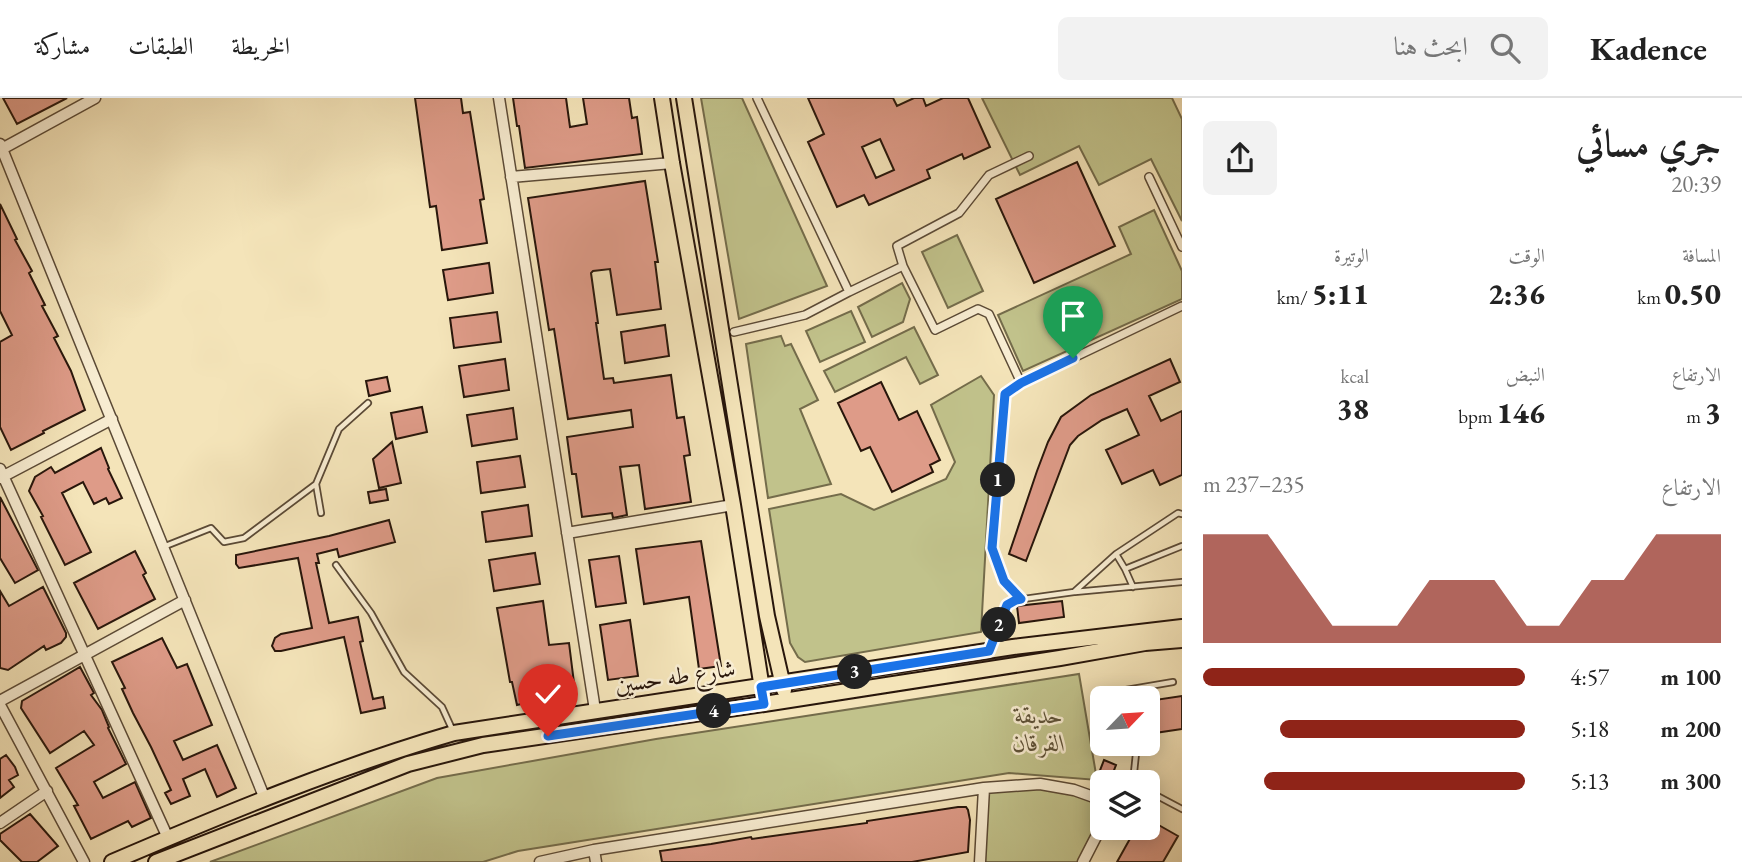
<!DOCTYPE html>
<html lang="ar">
<head>
<meta charset="utf-8">
<style>
	:root { --surface:#fff; --page:#f2f2f2; --text:#222; --muted:#767676; --line:#e0e0e0; --accent:#8f2418 }
	body { margin:0; font-family:"EB Garamond",Amiri,serif; background:var(--page); color:var(--text); direction:rtl; height:100vh; display:flex; flex-direction:column; font-size:26px; white-space:nowrap }
	* { box-sizing:border-box; margin:0 }
	p { font-size:23px; color:var(--muted) }
	.icon { flex:none; width:38px; height:38px; fill:none; stroke:currentColor; stroke-width:2; stroke-linecap:round; stroke-linejoin:round }
	.map { position:relative; flex:1; overflow:hidden; direction:ltr }
	.side { display:flex; flex-direction:column; background:var(--surface); width:560px }
	.side>* { flex:none }
	.needle { width:46px; rotate:65deg }
	.tools { position:absolute; left:1090px; top:588px; display:grid; gap:14px }
	.tools a { display:grid; place-items:center; width:70px; height:70px; border-radius:10px; background:var(--surface); box-shadow:0 4px 18px #0003; font-size:35px }
	.pin { position:absolute; display:grid; place-items:center; width:60px; height:60px; color:#fff; margin:-72px -30px; border-radius:50% 50% 50% 0; rotate:-45deg; box-shadow:0 0 7px #0007 }
	.pin .icon { rotate:45deg }
	.km { position:absolute; width:35px; height:35px; margin:-18px; border-radius:50%; background:#222; color:#fff; font-size:19px; line-height:35px; text-align:center }
	.round { display:grid; place-items:center; flex:none; width:74px; height:74px; border-radius:10px; background:var(--page) }
	.overview { display:flex; align-items:center; justify-content:space-between; height:119px; padding:0 21px }
	h1 { font-size:38px; font-weight:800; line-height:52px }
	.metrics { display:grid; grid-template-columns:repeat(3,1fr); gap:10px; height:119px; padding:7px 21px }
	.metrics div { display:grid; align-content:center }
	.metrics b { font-size:30px; font-weight:800 }
	.metrics small { font-size:19px; font-weight:400 }
	.metrics p { font-size:19px }
	.chart { height:196px; padding:14px 21px }
	.chart p { display:flex; justify-content:space-between }
	.chart svg { width:100%; height:126px; margin-top:7px; fill:var(--accent); opacity:.7 }
	ul { padding:0 21px; list-style:none; font-size:23px }
	li { display:grid; grid-template-columns:112px 84px 1fr; align-items:center; height:52px }
	li i { height:18px; border-radius:9px; background:var(--accent) }
	header { display:flex; align-items:center; gap:42px; box-sizing:border-box; height:98px; padding:0 35px; background:var(--surface); border-bottom:2px solid var(--line) }
	header strong { font-size:33px }
	nav { display:flex; gap:38px; margin-inline-start:auto; font-size:24px }
	.search { width:490px; height:63px; background:var(--page); display:flex; align-items:center; gap:18px; box-sizing:border-box; padding:0 24px; border-radius:10px; color:var(--muted); font-size:26px }
	main { display:flex; flex:1; min-height:0 }
	.map>svg:first-child { display:block }
</style>
</head>
<body>
<header>
<strong>Kadence</strong>
<div class="search"><svg class="icon" aria-label="search" viewBox="0 0 24 24"><circle cx="10" cy="10" r="6"/><path d="M15 15l6 6"/></svg>ابحث هنا</div>
<nav><a>الخريطة</a><a>الطبقات</a><a>مشاركة</a></nav>
</header>
<main>
<section class="side">
<div class="overview"><div><h1>جري مسائي</h1><p>20:39</p></div><a class="round"><svg class="icon" aria-label="share" viewBox="0 0 24 24"><path d="M12 15V3M7 8l5-5 5 5M5 13v7h14v-7"/></svg></a></div>
<div class="metrics">
<div><p>المسافة</p><b>0.50<small> km</small></b></div>
<div><p>الوقت</p><b>2:36</b></div>
<div><p>الوتيرة</p><b>5:11<small> /km</small></b></div>
</div>
<div class="metrics">
<div><p>الارتفاع</p><b>3<small> m</small></b></div>
<div><p>النبض</p><b>146<small> bpm</small></b></div>
<div><p>kcal</p><b>38</b></div>
</div>
<div class="chart"><p><span>الارتفاع</span>235–237 m</p>
<svg viewBox="0 0 160 44" preserveAspectRatio="none"><path d="M0 44V6L10 6L20 6L30 22L40 38L50 38L60 38L70 22L80 22L90 22L100 38L110 38L120 22L130 22L140 6L150 6L160 6V44z"/></svg>
</div>
<ul>
<li><b>100 m</b>4:57<i style="width:100%"></i></li>
<li><b>200 m</b>5:18<i style="width:76%"></i></li>
<li><b>300 m</b>5:13<i style="width:81%"></i></li>
</ul>
</section>
<div class="map">
<svg width="1182" height="764" viewBox="0 0 1182 764">
	<rect width="100%" height="100%" fill="#f4e4b9"/>
	<filter id="stains"><feTurbulence type="fractalNoise" baseFrequency=".00286" numOctaves="4"/><feColorMatrix values="0 0 0 0 .2 0 0 0 0 .09 0 0 0 0 .02 0 0 0 .5 -.17"/></filter>
	<radialGradient id="worn" r=".72"><stop offset=".6" stop-color="#630" stop-opacity="0"/><stop offset="1" stop-color="#630" stop-opacity=".3"/></radialGradient>
	<path fill="#c1c28b" stroke="#746c4b" stroke-width="2" d="M701,0H742L827,188L739,221Z
		M982,0H1172L1182,21V123L1151,61L1099,87L1079,48L1020,77Z
		M1154,112L1182,173V201L1023,273L998,217L1131,156L1119,129Z
		M957,137L983,193L948,210L922,154Z
		M902,185L910,201L903,224L872,239L858,209Z
		M851,213L865,244L820,264L806,233Z
		M914,229L938,277L920,286L906,259L835,294L824,273Z
		M781,238L785,248L791,246L818,302L800,311L831,386L768,400L746,246Z
		M981,278L994,297L981,534L805,564L798,559L790,545L769,411L841,396L874,412L946,381L955,364L931,307Z
		M1079,576L1097,682L1009,675L518,753L483,764H210L437,680L656,641Z
		M1040,686L1102,703V727L1083,764H981L984,690Z"/>
	<path fill="#de9b88" stroke="#28160b" stroke-width="2" fill-rule="evenodd" d="M3,0H67L17,26Z
		M415,0H461L463,15L470,14L484,101L480,102L487,145L442,152L436,108L430,109Z
		M513,0H566L570,29L587,26L583,0H629L632,20L637,19L642,56L525,70L519,28H517Z
		M808,0H893L897,8L914,0H923L926,8L943,0H968L990,49L964,61L962,56L927,72L930,80L869,107L864,97L837,109L808,44L824,36ZM880,41L894,72L876,80L862,49Z
		M1077,64L1115,148L1034,185L996,101Z
		M645,83L658,164H655L661,211L617,217L610,171L593,173L591,175L598,225H596L604,281L613,280L614,285L671,277L677,320L684,319L690,357L684,358L691,404L645,411L639,367L620,369L627,417L613,420L612,415L582,419L576,376H572L567,339L633,329L631,312L568,321L554,231L549,232L528,100Z
		M0,106L17,141L15,142L32,173L29,175L45,207L42,208L58,238L54,240L71,273L85,312L43,333L44,335L11,352L0,329V244L12,237L0,213Z
		M489,165L493,195L448,202L443,172Z
		M497,214L501,244L454,250L450,220Z
		M665,227L669,258L625,265L621,234Z
		M505,261L509,292L464,299L459,268Z
		M1170,261L1180,284L1149,298L1161,323L1182,313V377L1160,387L1153,372L1122,386L1106,352L1139,337L1127,311L1102,322L1078,338L1070,347L1026,463L1009,456L1037,373L1048,344L1061,319L1091,297Z
		M387,279L390,293L369,298L366,283Z
		M881,284L899,322L917,313L940,362L930,367L933,374L892,394L870,349L861,353L838,305Z
		M422,309L427,334L396,341L391,315Z
		M513,310L517,341L472,348L467,317Z
		M392,344L401,385L379,390L373,361Z
		M101,350L109,370L108,371L122,400L109,406L106,400L94,406L83,384L62,395L91,454L65,467L41,419L43,418L29,393L35,379L51,369L55,375Z
		M520,358L525,389L481,395L477,364Z
		M386,391L388,402L370,405L368,394Z
		M0,399L38,472L15,485L0,460Z
		M528,407L532,438L486,444L482,414Z
		M389,422L395,444L339,459L337,451L317,456L319,465H316L329,525L358,519L363,543L360,544L373,601L383,599L385,610L361,615L344,539L281,553H275L272,548L275,540L281,536L312,530L298,460L239,470L236,466V457L329,438Z
		M701,443L721,568L699,571L689,499L644,506L636,451Z
		M135,453L146,475L143,477L155,501L98,531L74,485Z
		M535,455L540,486L494,493L489,462Z
		M619,458L626,505L596,509L589,462Z
		M43,489L66,535V539L61,545L46,552L44,548L8,572L0,570V493L9,508Z
		M543,503L549,547L569,545L575,593L517,607L512,584H510L497,510Z
		M1062,503L1064,519L1019,525L1017,508Z
		M630,522L638,578L608,582L600,527Z
		M162,540L177,570L187,566L212,627L174,643L183,662L217,647L236,690L217,699L205,671L183,681L190,698L171,706L165,695L171,692L151,649L133,615L122,591L125,590L112,564Z
		M80,569L94,595L91,597L102,612L109,629L108,630L126,666L94,684L103,700L135,684L151,720L132,729L128,723L91,741L74,708L78,707L56,670L94,647L84,633L50,655L21,610L22,603Z
		M1182,598V631L1148,636V603Z
		M6,657L15,669L18,677L9,682L14,689L0,700V661Z
		M1104,662L1116,667L1111,680L1099,675Z
		M958,709H966L968,712L970,722L968,754L912,764H662L660,753L711,746L751,739L752,741L867,725V723Z
		M30,716L58,748L37,764H22L0,742V736Z
		M1148,721L1178,738L1163,764H1117L1136,730H1148Z"/>
	<g fill="none" stroke-linecap="round" stroke-linejoin="round">
		<g stroke="#5b4a36" stroke-width="8">
			<path id="service" d="M321,415L316,386L339,331L368,305
				M163,449L211,430L224,444L244,440L316,386
				M1116,456L1125,471L1182,448
				M336,467L371,515L404,574L442,609L452,631
				M1125,471L1133,489
				M1075,494L1182,484
				M991,549L1007,507L1016,502L1074,494L1116,456L1178,415L1182,416
				M1127,600L1126,592L1173,584
				M1133,684L1137,646
				M1148,693L1182,711"/>
		</g>
		<g stroke="#5b4a36" stroke-width="10">
			<path id="pedestrian" d="M1149,79L1182,149
				M903,168L897,148L959,115L989,77L1029,58
				M849,194L903,168L935,232L978,211L989,216L1021,285L1182,208
				M734,234L805,217L849,194L757,0
				M1021,501L1005,483L992,450L1005,296L1021,285"/>
		</g>
		<g stroke="#5b4a36" stroke-width="13">
			<path id="minor" d="M499,0L595,612
				M0,46L265,701
				M0,52L95,0
				M511,79L672,65
				M0,371L168,740
				M0,380L112,321
				M567,435L733,407
				M0,603L185,502
				M0,607L84,764
				M0,725L47,693
				M594,752L596,764
				M540,764L594,752L984,690L1040,686L1074,692L1102,702
				M980,764L984,690
				M1083,764L1102,727"/>
		</g>
		<g stroke="#28160b" stroke-width="18">
			<path id="primary" d="M662,0L672,65L733,407L763,597
				M684,0L767,518L784,592
				M112,764C224,716 337,669 454,635L1013,549L1182,529
				M156,764L408,666L483,647L764,606L1060,560L1145,545L1182,542"/>
		</g>
		<use href="#service" stroke="#f8edd2" stroke-width="4.5"/>
		<use href="#pedestrian" stroke="#f8edd2" stroke-width="7"/>
		<use href="#minor" stroke="#f8edd2" stroke-width="10"/>
		<use href="#primary" stroke="#f4e4b9" stroke-width="14"/>
	</g>
	<g fill="none" stroke-linecap="round" stroke-linejoin="round">
		<g stroke="#fff" stroke-width="14">
			<path id="route" d="M548,638L764,606L761,589L989,553L1007,507L1016,502L1021,501L1004,483L992,450L1005,296L1021,285L1073,260"/>
		</g>
		<use href="#route" stroke="#1a73e8" stroke-width="9"/>
	</g>
	<g text-anchor="middle" dominant-baseline="central" stroke-width="5" stroke-linejoin="round" paint-order="stroke">
		<g font-size="24" fill="#28160b" stroke="#f8edd2">
			<text transform="translate(675 578) rotate(-8)">شارع طه حسين</text>
		</g>
		<g font-size="24" font-style="italic" fill="#5e5238" stroke="#f8edd2">
			<text x="1039" y="616">حديقة<tspan x="1039" dy="28">الفرقان</tspan></text>
		</g>
	</g>
	<rect width="100%" height="100%" filter="url(#stains)"/>
	<rect width="100%" height="100%" fill="url(#worn)"/>
</svg>
<div class="tools">
<a><svg class="needle" viewBox="-14 -14 28 28"><path d="M0-13l5 13h-10z" fill="#e53935"/><path d="M0 13l5-13h-10z" fill="#767676"/></svg></a>
<a><svg class="icon" aria-label="layers" viewBox="0 0 24 24"><path d="M12 4l9 5-9 5-9-5zM3 14l9 5 9-5"/></svg></a>
</div>
<div class="pin" style="left:1073px;top:260px;background:#1e9e55"><svg class="icon" aria-label="arrive" viewBox="0 0 24 24"><path d="M6 21V4h12l-3 4 3 4H6"/></svg></div>
<div class="pin" style="left:548px;top:638px;background:#d93025"><svg class="icon" aria-label="check" viewBox="0 0 24 24"><path d="M5 12l5 5 9-10"/></svg></div>
<b class="km" style="left:998px;top:382px">1</b>
<b class="km" style="left:999px;top:527px">2</b>
<b class="km" style="left:855px;top:574px">3</b>
<b class="km" style="left:714px;top:613px">4</b>
</div>
</main>
</body>
</html>
